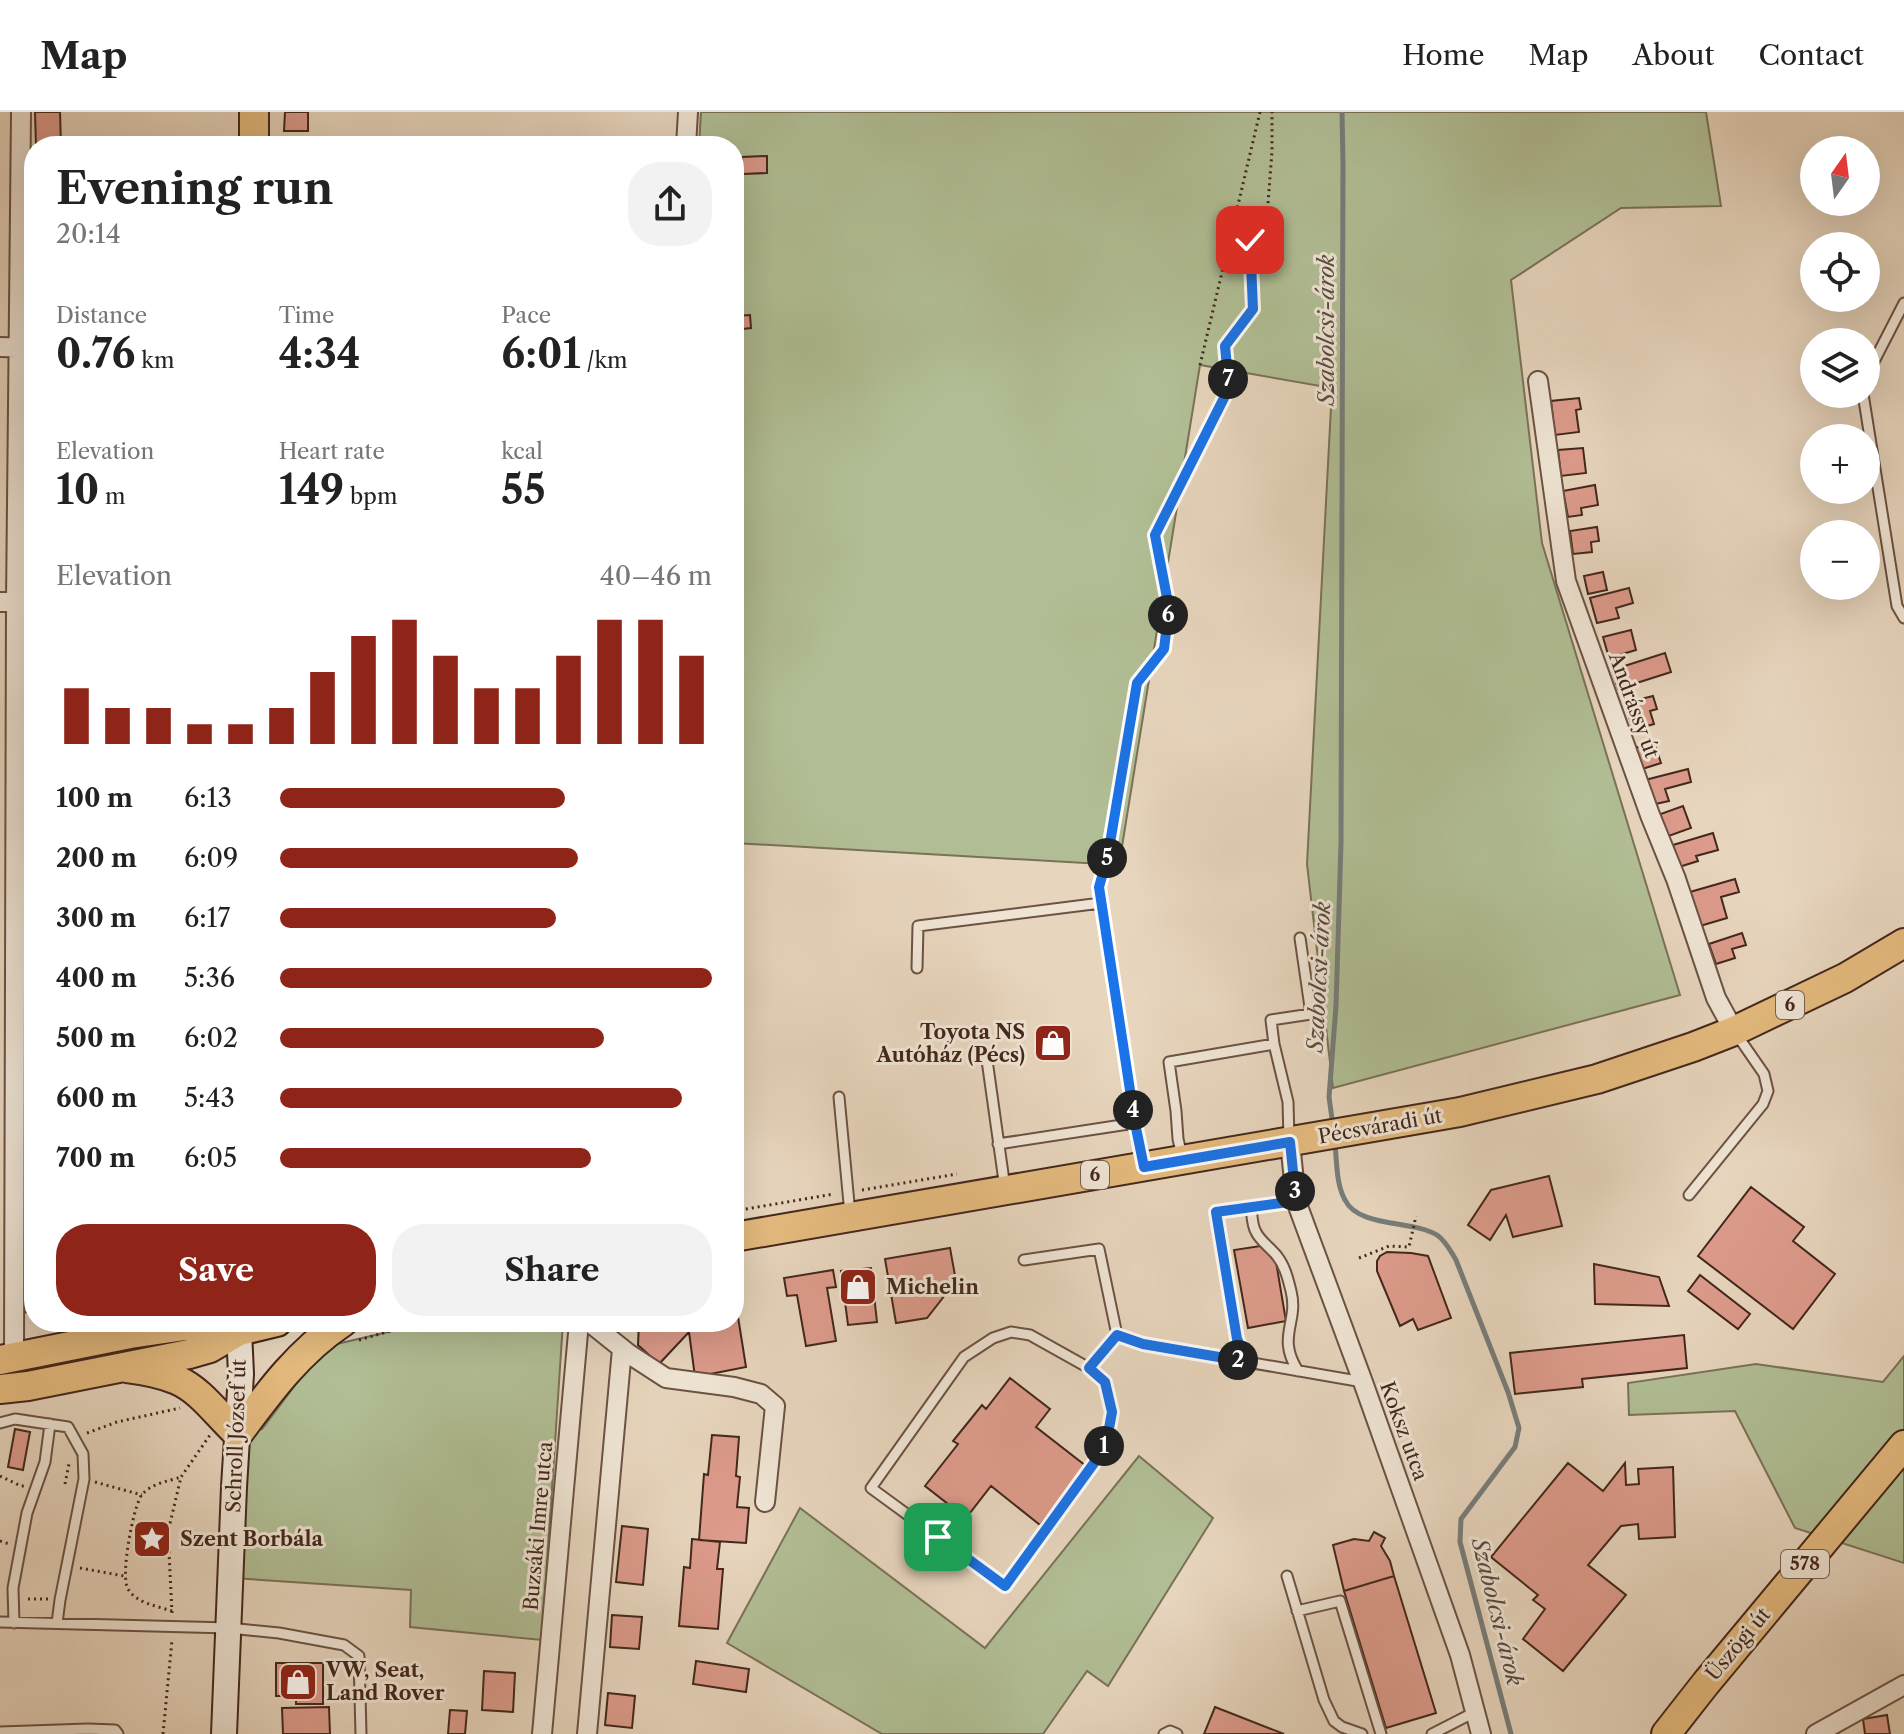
<!DOCTYPE html>
<html lang="en">
<head>
<meta charset="utf-8">
<style>
	:root { --surface:#fff; --page:#f2f2f2; --text:#222; --muted:#767676; --line:#e0e0e0; --accent:#8f2418 }
	body { margin:0; font-family:"Libre Caslon Text",serif; background:var(--page); color:var(--text); height:100vh; display:flex; flex-direction:column; font-size:30px; white-space:nowrap }
	* { box-sizing:border-box; margin:0 }
	p { font-size:26px; color:var(--muted) }
	.icon { flex:none; width:44px; height:44px; fill:none; stroke:currentColor; stroke-width:2; stroke-linecap:round; stroke-linejoin:round }
	.map { position:relative; flex:1; overflow:hidden }
	.side { position:absolute; left:24px; top:24px; width:720px; height:1196px; display:flex; flex-direction:column; background:var(--surface); border-radius:32px; box-shadow:0 8px 32px #0002 }
	.side>* { flex:none }
	.needle { width:52px; rotate:14deg }
	.controls { position:absolute; left:1800px; top:24px; display:grid; gap:16px }
	.controls a { display:grid; place-items:center; width:80px; height:80px; border-radius:50%; background:var(--surface); box-shadow:0 8px 32px #0002; font-size:40px }
	.pin { position:absolute; display:grid; place-items:center; width:68px; height:68px; color:#fff; margin:-34px; border-radius:16px; box-shadow:0 4px 12px #0006 }
	.km { position:absolute; width:40px; height:40px; margin:-20px; border-radius:50%; background:#222; color:#fff; font-size:22px; line-height:40px; text-align:center }
	.round { display:grid; place-items:center; flex:none; width:84px; height:84px; border-radius:32px; background:var(--page) }
	.summary { display:flex; align-items:center; justify-content:space-between; height:136px; padding:0 32px }
	h1 { font-size:44px; font-weight:700; line-height:60px }
	.stats { display:grid; grid-template-columns:repeat(3,1fr); gap:12px; height:136px; padding:8px 32px }
	.stats div { display:grid; align-content:center }
	.stats b { font-size:40px; font-weight:700 }
	.stats small { font-size:22px; font-weight:400 }
	.stats p { font-size:22px }
	.chart { height:224px; padding:16px 32px }
	.chart p { display:flex; justify-content:space-between }
	.chart svg { width:100%; height:144px; margin-top:8px; stroke:var(--accent); stroke-width:6 }
	.primary-button { display:flex; gap:16px; margin-top:auto; padding:16px 32px }
	.primary-button a { flex:1; height:92px; border-radius:32px; background:var(--accent); color:#fff; font-size:32px; font-weight:700; line-height:92px; text-align:center }
	.primary-button a+a { background:var(--page); color:var(--text) }
	ul { padding:0 32px; list-style:none; font-size:26px }
	li { display:grid; grid-template-columns:128px 96px 1fr; align-items:center; height:60px }
	li i { height:20px; border-radius:10px; background:var(--accent) }
	header { display:flex; align-items:center; gap:48px; box-sizing:border-box; height:112px; padding:0 40px; background:var(--surface); border-bottom:2px solid var(--line) }
	header strong { font-size:38px }
	nav { display:flex; gap:44px; margin-inline-start:auto; font-size:28px }
	.map>svg:first-child { display:block }
</style>
</head>
<body>
<header>
<strong>Map</strong>
<nav><a>Home</a><a>Map</a><a>About</a><a>Contact</a></nav>
</header>
<div class="map">
<svg width="1904" height="1622" viewBox="0 0 1904 1622">
	<rect width="100%" height="100%" fill="#e7d5bd"/>
	<filter id="stains"><feTurbulence type="fractalNoise" baseFrequency=".0025" numOctaves="4"/><feColorMatrix values="0 0 0 0 .2 0 0 0 0 .09 0 0 0 0 .02 0 0 0 .5 -.17"/></filter>
	<radialGradient id="worn" r=".72"><stop offset=".6" stop-color="#630" stop-opacity="0"/><stop offset="1" stop-color="#630" stop-opacity=".3"/></radialGradient>
	<path fill="#b1be95" stroke="#7a7258" stroke-width="2" d="M701,0H1706L1721,94L1621,96L1511,168L1542,431L1680,883L1333,976L1307,752L1332,276L1200,253L1119,753L734,731V34H699Z
		M431,1210H563L542,1528L410,1515L411,1478L218,1465L228,1323L262,1317L324,1235Z
		M1904,1244V1451L1795,1416L1735,1299L1629,1303L1628,1271L1756,1252L1883,1270Z
		M1139,1344L1213,1406L1108,1574L1087,1559L1043,1622H882L727,1531L800,1396L985,1536Z"/>
	<g fill="none" stroke-linecap="round" stroke-linejoin="round">
		<path stroke="#777d7a" stroke-width="5" d="M1333,1014L1329,985L1336,894L1341,731L1343,50L1342,0
			M1335,1032C1337,1050 1336,1072 1345,1088C1359,1116 1413,1108 1437,1123C1446,1129 1451,1140 1456,1148L1508,1280L1519,1316L1515,1335L1461,1407L1460,1430L1511,1622"/>
	</g>
	<path fill="#dd9b8b" stroke="#43271c" stroke-width="2" d="M35,0H60L61,34H36Z
		M285,0H308V19H284Z
		M767,44V61L743,62L742,45Z
		M750,203L751,216L734,218V204Z
		M1579,286L1581,297L1576,298L1579,320L1555,323L1551,289Z
		M1583,336L1586,361L1561,364L1558,338Z
		M1595,373L1598,393L1581,396L1582,403L1568,405L1563,379Z
		M1597,415L1599,429L1591,430L1592,440L1573,442L1570,419Z
		M1603,460L1607,478L1588,482L1584,464Z
		M1629,476L1633,491L1616,496L1619,506L1597,511L1590,486Z
		M1631,518L1636,538L1609,546L1603,525Z
		M1665,541L1671,560L1618,577L1612,558Z
		M1653,584L1657,597L1650,599L1654,612L1633,618L1625,591Z
		M1654,630L1661,651L1639,658L1632,637Z
		M1688,657L1691,670L1665,677L1669,689L1651,693L1645,668Z
		M27,678H34V705H28Z
		M1683,694L1691,716L1663,726L1655,704Z
		M28,705H34V734H29Z
		M1713,721L1718,738L1696,744L1698,749L1679,755L1673,733Z
		M1735,767L1739,780L1721,785L1727,806L1700,814L1690,780Z
		M28,794H34V819H28Z
		M1742,821L1746,833L1732,837L1735,846L1716,852L1709,832Z
		M26,845H34V868H26Z
		M26,868H34V893H26Z
		M25,914H34V942H25Z
		M24,964H34V990H24Z
		M25,1049H34V1073H25Z
		M1549,1064L1562,1114L1513,1125L1506,1103L1490,1128L1468,1113L1491,1078Z
		M25,1073H34V1099H25Z
		M1751,1075L1804,1115L1793,1129L1835,1162L1793,1217L1698,1144Z
		M31,1129H34V1201L23,1200L25,1156H30Z
		M1273,1132L1286,1209L1248,1216L1234,1138Z
		M950,1136L956,1169L927,1206L896,1211L885,1147Z
		M1387,1140L1411,1141L1428,1144L1451,1206L1418,1218L1413,1207L1400,1214L1377,1159V1149L1380,1144Z
		M1594,1152L1659,1165L1669,1194L1595,1192Z
		M871,1156L877,1210L848,1213L841,1159Z
		M833,1158L836,1175L827,1176L836,1229L806,1234L797,1183L787,1184L784,1166Z
		M1700,1163L1750,1202L1738,1217L1688,1179Z
		M734,1192H736L746,1255L695,1265L689,1220L659,1252L638,1233L639,1210H734Z
		M1684,1223L1687,1256L1582,1267L1583,1275L1515,1282L1510,1241Z
		M1010,1266L1050,1297L1036,1315L1086,1354L1040,1413L991,1374L966,1406L925,1374L958,1332L953,1329L982,1293L986,1297Z
		M15,1317L30,1320L23,1358L8,1355Z
		M712,1323L739,1325L736,1364L740,1365L737,1395L749,1396L746,1431L699,1428L704,1362L708,1363Z
		M1568,1351L1603,1379L1625,1351L1626,1373L1639,1372L1638,1357L1673,1355L1675,1425L1639,1427L1638,1412L1621,1414L1588,1453L1626,1483L1563,1559L1523,1527L1545,1497L1533,1488L1538,1483L1491,1445Z
		M622,1414L648,1417L643,1473L616,1470Z
		M1374,1420L1385,1426L1381,1434L1390,1449L1394,1464L1344,1479L1333,1433L1354,1427L1369,1429Z
		M692,1427L720,1430L717,1457H723L718,1517L679,1514L684,1455L690,1456Z
		M1394,1464L1436,1601L1386,1616L1344,1479Z
		M612,1503L642,1505L639,1537L610,1535Z
		M696,1549L749,1557L746,1580L693,1572Z
		M276,1551H323V1592H296V1584H276Z
		M484,1559L515,1561L513,1600L482,1598Z
		M608,1581L635,1584L632,1616L605,1613Z
		M329,1595L330,1622H283L282,1596Z
		M1215,1595L1284,1622H1204Z
		M450,1598L467,1599L465,1622H448Z
		M1887,1603L1890,1622H1865L1863,1607Z"/>
	<g fill="none" stroke-linecap="round" stroke-linejoin="round">
		<g stroke="#6c5244" stroke-width="13">
			<path id="service" d="M1866,265L1904,191
				M1863,282L1897,494L1904,506
				M1099,775L1135,1011L1144,1051
				M917,856L918,814L1101,791
				M1274,932L1271,908L1311,902L1300,826
				M986,941L1005,1076
				M839,985L850,1102
				M998,1032L1135,1011
				M1182,1044L1178,1027L1176,999L1169,950L1274,932L1288,990L1289,1027
				M1689,1083L1763,992L1768,979L1764,962L1737,923
				M1251,1095C1252,1103 1252,1114 1256,1120C1260,1129 1271,1136 1277,1144C1285,1154 1288,1167 1291,1179C1299,1211 1276,1224 1298,1259
				M1024,1148L1099,1137L1117,1223L1143,1232L1363,1270
				M1248,1250L1237,1227L1216,1100L1296,1089
				M1089,1256L1105,1270L1112,1300L1108,1322L1102,1340L1005,1474L871,1376L964,1245L993,1226L1011,1220L1030,1223L1089,1256L1117,1223
				M0,1311L15,1307L68,1315L83,1342L84,1367L60,1488L57,1511
				M1287,1464L1324,1588L1334,1609L1342,1615L1362,1622
				M1297,1499L1340,1489L1381,1622
				M0,1510L229,1516L279,1521L344,1533L359,1544L361,1622
				M14,1511L13,1476L27,1401L45,1350L50,1312
				M0,1620L88,1617L115,1618L118,1622
				M1164,1622L1170,1619L1177,1622
				M1432,1622L1475,1600"/>
		</g>
		<g stroke="#6c5244" stroke-width="22">
			<path id="minor" d="M686,34L688,0
				M0,235L34,236
				M1538,269L1566,469L1650,703L1676,767L1716,886L1734,919
				M0,490H34
				M1290,1030L1296,1089L1363,1270L1460,1543L1481,1622
				M589,1210L629,1242L666,1266L734,1275L761,1282L775,1294L765,1390
				M14,1245L16,490L21,0
				M542,1622L579,1210
				M587,1622L622,1237
				M1816,1622L1904,1573"/>
		</g>
		<g stroke="#43271c" stroke-width="28">
			<path id="secondary" d="M224,1622L234,1375L241,1262L239,1219"/>
		</g>
		<g stroke="#43271c" stroke-width="32">
			<path id="primary" d="M254,34V0
				M734,1125L1460,1000L1597,967L1693,935L1734,919L1845,866L1904,831
				M0,1248L130,1222L185,1214L211,1212L239,1219
				M127,1256C144,1258 161,1261 177,1268C202,1279 218,1304 238,1322C269,1280 299,1239 343,1210
				M0,1277L28,1274L189,1242L210,1236L239,1219L277,1210
				M1666,1622L1706,1571L1904,1333"/>
		</g>
		<path stroke="#43271c" stroke-width="3" stroke-dasharray="2 4" stroke-linecap="butt" d="M1200,253L1260,0
			M1102,764L1108,743L1137,571L1164,537L1169,496L1155,423L1229,276L1225,234L1253,197L1250,128L1267,105L1272,39V0
			M862,1078L957,1062
			M734,1099L834,1082
			M1359,1146L1389,1134L1409,1135L1416,1104
			M359,1228L400,1216L415,1210
			M87,1321L117,1310L180,1296
			M0,1364L21,1374H25
			M95,1370L142,1383
			M65,1372L69,1352
			M0,1429L9,1432
			M80,1456L124,1464
			M28,1487H48
			M172,1499C157,1494 136,1491 128,1477C120,1464 133,1397 141,1384C149,1372 169,1369 181,1365
			M172,1501L168,1420L181,1365L210,1323
			M163,1622L172,1528"/>
		<use href="#service" stroke="#efe4d4" stroke-width="9"/>
		<use href="#minor" stroke="#efe4d4" stroke-width="18"/>
		<use href="#secondary" stroke="#efe4d4" stroke-width="24"/>
		<use href="#primary" stroke="#e4ba7e" stroke-width="28"/>
	</g>
	<g fill="none" stroke-linecap="round" stroke-linejoin="round">
		<g stroke="#fff" stroke-width="16">
			<path id="route" d="M938,1425L1005,1474L1102,1340L1108,1322L1112,1300L1105,1270L1089,1256L1117,1223L1143,1232L1248,1250L1237,1227L1216,1100L1296,1089L1290,1030L1144,1055L1135,1011L1099,775L1108,743L1137,571L1164,537L1169,496L1155,423L1229,276L1225,234L1253,197L1250,128"/>
		</g>
		<use href="#route" stroke="#1a73e8" stroke-width="10"/>
	</g>
	<defs>
		<g id="shop-square" transform="scale(2)"><rect x="-9" y="-9" width="18" height="18" rx="4" fill="#8f2418" stroke="#efe4d4"/><path d="M-5-2.5h2.3a2.7 3.5 0 0 1 5.4 0H5L5.5 6h-11ZM-1.5-2.5h3a1.5 2.3 0 0 0-3 0Z" fill="#fff"/></g>
		<g id="sight-square" transform="scale(2)"><rect x="-9" y="-9" width="18" height="18" rx="4" fill="#8f2418" stroke="#efe4d4"/><path d="M0-6L1.8-2.2L6-1.7L2.9 1.2L3.7 5.4L0 3.3L-3.7 5.4L-2.9 1.2L-6-1.7L-1.8-2.2Z" fill="#fff"/></g>
	</defs>
	<g fill-rule="evenodd">
		<use href="#shop-square" x="1053" y="931"/>
		<use href="#shop-square" x="858" y="1175"/>
		<use href="#sight-square" x="152" y="1427"/>
		<use href="#shop-square" x="298" y="1570"/>
	</g>
	<g text-anchor="middle" dominant-baseline="central" stroke-width="6" stroke-linejoin="round" paint-order="stroke">
		<g fill="#efe4d4" stroke="#776053" stroke-width="2">
			<rect x="1776" y="879" width="28" height="28" rx="6"/>
			<rect x="1081" y="1049" width="28" height="28" rx="6"/>
			<rect x="1781" y="1438" width="48" height="28" rx="6"/>
		</g>
		<g font-size="18" font-weight="bold" fill="#43271c">
			<text x="1790" y="893">6</text>
			<text x="1095" y="1063">6</text>
			<text x="1805" y="1452">578</text>
		</g>
		<g font-size="20" fill="#43271c" stroke="#efe4d4">
			<text transform="translate(1634 593) rotate(70)">Andrássy út</text>
			<text transform="translate(1380 1014) rotate(-10)">Pécsváradi út</text>
			<text transform="translate(1404 1319) rotate(70)">Koksz utca</text>
			<text transform="translate(236 1324) rotate(-88)">Schroll József út</text>
			<text transform="translate(538 1414) rotate(-85)">Buzsáki Imre utca</text>
			<text transform="translate(1738 1532) rotate(-50)">Üszögi út</text>
		</g>
		<g font-size="20" font-weight="bold" fill="#43271c" stroke="#efe4d4" text-anchor="start">
			<text x="1025" y="920" text-anchor="end">Toyota NS<tspan x="1025" dy="23">Autóház (Pécs)</tspan></text>
			<text x="886" y="1175">Michelin</text>
			<text x="180" y="1427">Szent Borbála</text>
			<text x="326" y="1558">VW, Seat,<tspan x="326" dy="23">Land Rover</tspan></text>
		</g>
		<g font-size="22" font-style="italic" fill="#584b43" stroke="#efe4d4">
			<text transform="translate(1326 218) rotate(-90)">Szabolcsi-árok</text>
			<text transform="translate(1319 865) rotate(-87)">Szabolcsi-árok</text>
			<text transform="translate(1497 1500) rotate(76)">Szabolcsi-árok</text>
		</g>
	</g>
	<rect width="100%" height="100%" filter="url(#stains)"/>
	<rect width="100%" height="100%" fill="url(#worn)"/>
</svg>
<div class="controls">
<a><svg class="needle" viewBox="-14 -14 28 28"><path d="M0-13l5 13h-10z" fill="#e53935"/><path d="M0 13l5-13h-10z" fill="#767676"/></svg></a>
<a><svg class="icon" aria-label="locate" viewBox="0 0 24 24"><circle cx="12" cy="12" r="6"/><path d="M12 2v4M12 18v4M2 12h4M18 12h4"/></svg></a>
<a><svg class="icon" aria-label="layers" viewBox="0 0 24 24"><path d="M12 4l9 5-9 5-9-5zM3 14l9 5 9-5"/></svg></a>
<a>+</a>
<a>−</a>
</div>
<div class="pin" style="left:938px;top:1425px;background:#1e9e55"><svg class="icon" aria-label="arrive" viewBox="0 0 24 24"><path d="M6 21V4h12l-3 4 3 4H6"/></svg></div>
<div class="pin" style="left:1250px;top:128px;background:#d93025"><svg class="icon" aria-label="check" viewBox="0 0 24 24"><path d="M5 12l5 5 9-10"/></svg></div>
<b class="km" style="left:1104px;top:1334px">1</b>
<b class="km" style="left:1238px;top:1248px">2</b>
<b class="km" style="left:1295px;top:1079px">3</b>
<b class="km" style="left:1133px;top:998px">4</b>
<b class="km" style="left:1107px;top:746px">5</b>
<b class="km" style="left:1168px;top:503px">6</b>
<b class="km" style="left:1228px;top:267px">7</b>
<section class="side">
<div class="summary"><div><h1>Evening run</h1><p>20:14</p></div><a class="round"><svg class="icon" aria-label="share" viewBox="0 0 24 24"><path d="M12 15V3M7 8l5-5 5 5M5 13v7h14v-7"/></svg></a></div>
<div class="stats">
<div><p>Distance</p><b>0.76<small> km</small></b></div>
<div><p>Time</p><b>4:34</b></div>
<div><p>Pace</p><b>6:01<small> /km</small></b></div>
</div>
<div class="stats">
<div><p>Elevation</p><b>10<small> m</small></b></div>
<div><p>Heart rate</p><b>149<small> bpm</small></b></div>
<div><p>kcal</p><b>55</b></div>
</div>
<div class="chart"><p><span>Elevation</span>40–46 m</p>
<svg viewBox="0 0 160 44" preserveAspectRatio="none"><path d="M5 44V27M15 44V33M25 44V33M35 44V38M45 44V38M55 44V33M65 44V22M75 44V11M85 44V6M95 44V17M105 44V27M115 44V27M125 44V17M135 44V6M145 44V6M155 44V17"/></svg>
</div>
<ul>
<li><b>100 m</b>6:13<i style="width:66%"></i></li>
<li><b>200 m</b>6:09<i style="width:69%"></i></li>
<li><b>300 m</b>6:17<i style="width:64%"></i></li>
<li><b>400 m</b>5:36<i style="width:100%"></i></li>
<li><b>500 m</b>6:02<i style="width:75%"></i></li>
<li><b>600 m</b>5:43<i style="width:93%"></i></li>
<li><b>700 m</b>6:05<i style="width:72%"></i></li>
</ul>
<div class="primary-button"><a>Save</a><a>Share</a></div>
</section>
</div>
</body>
</html>
